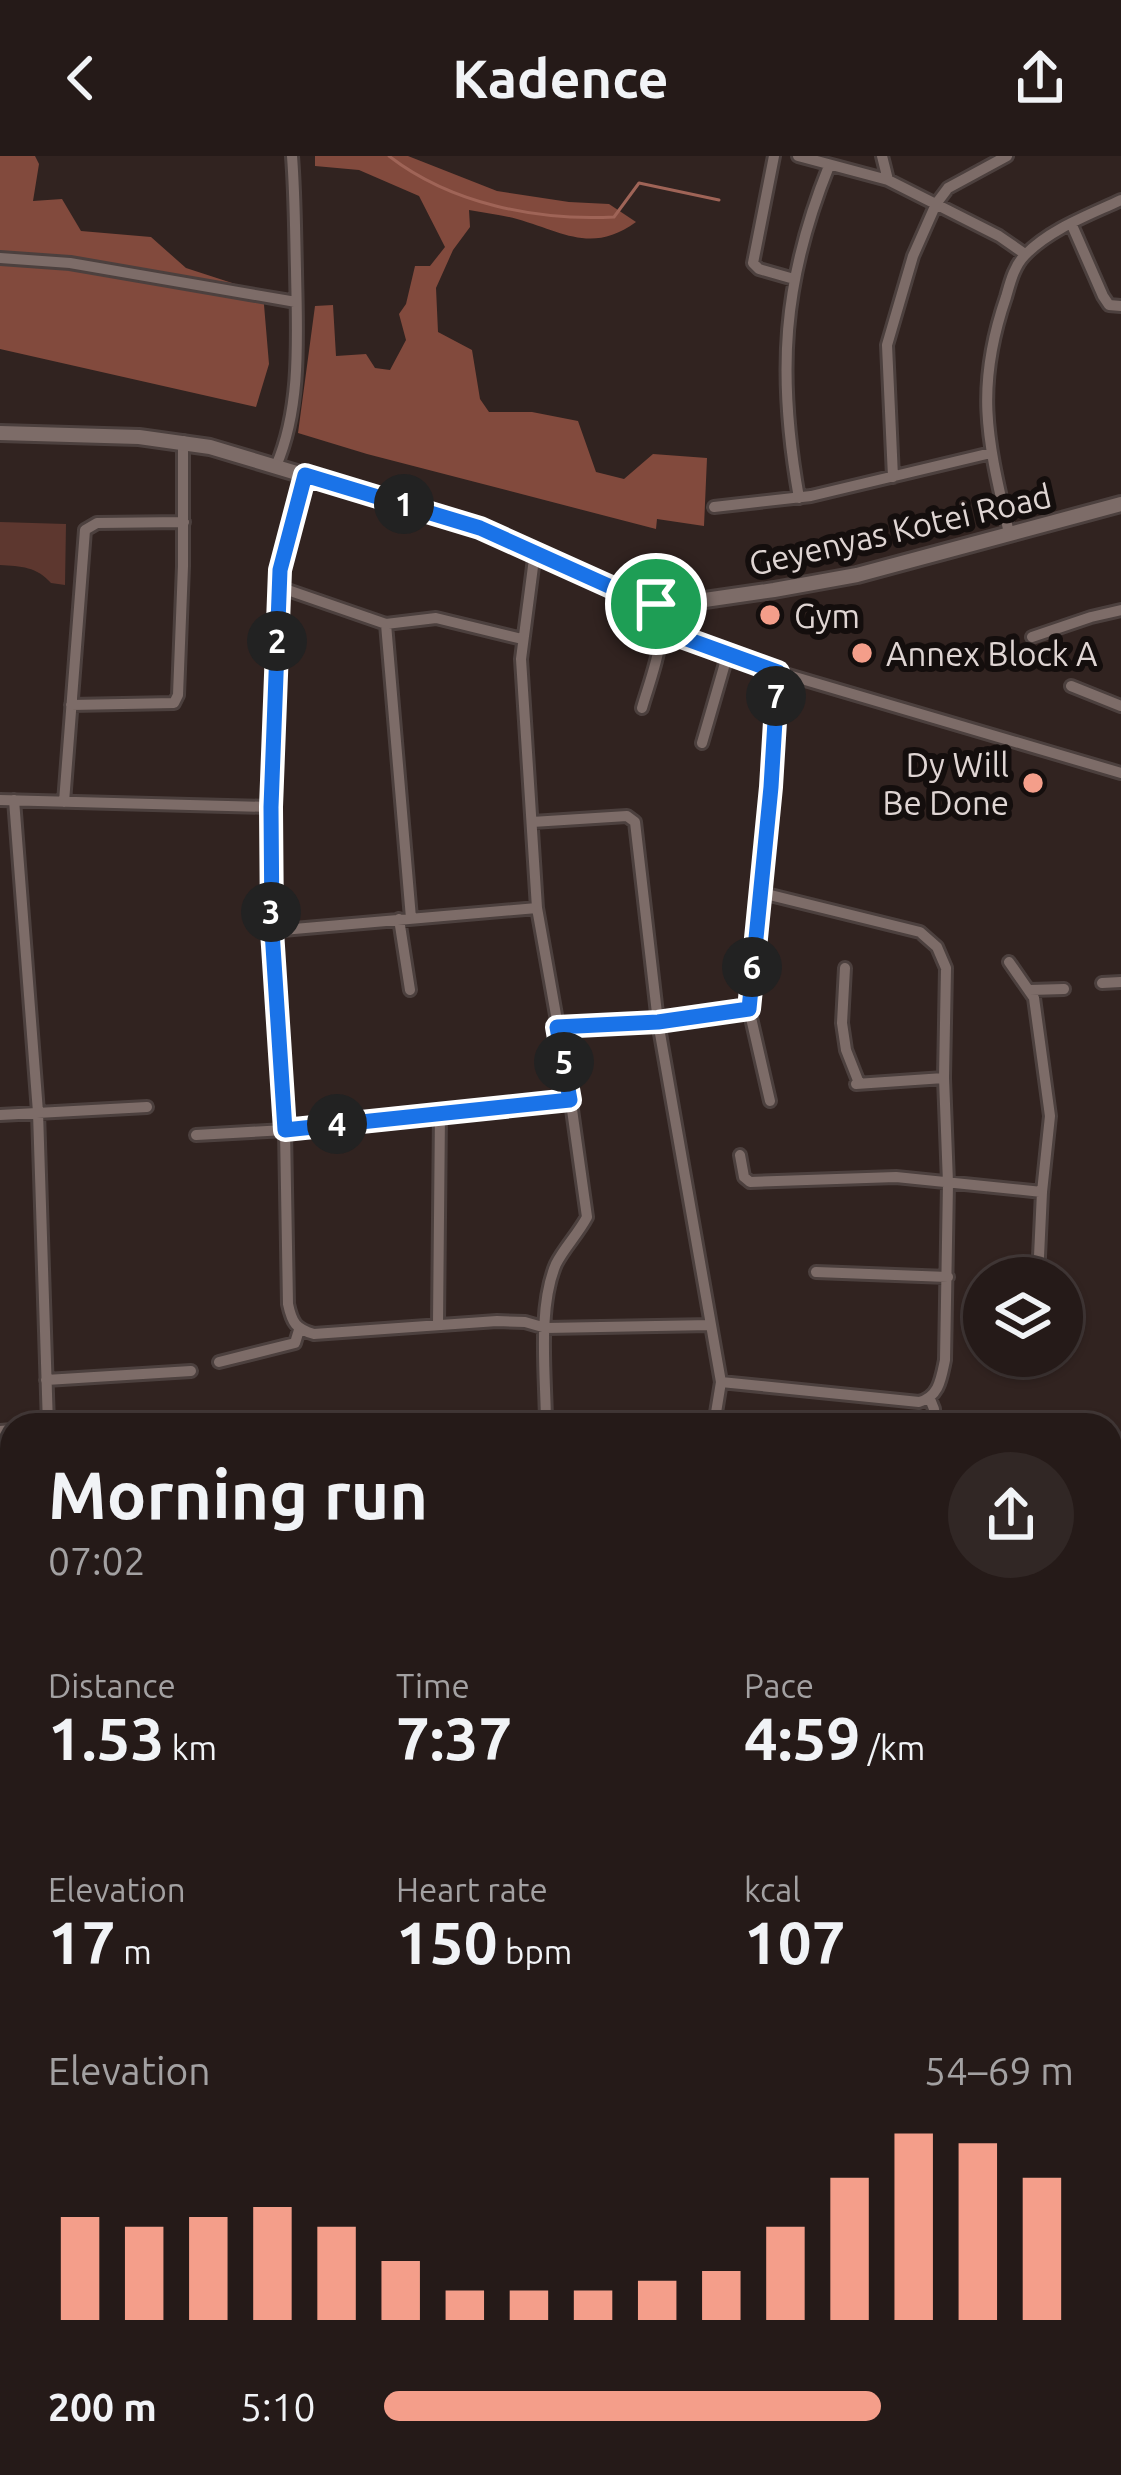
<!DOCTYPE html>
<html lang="en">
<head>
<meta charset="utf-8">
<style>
	:root { --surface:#251a18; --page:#312725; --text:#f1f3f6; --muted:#a3a1a2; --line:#423837; --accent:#f49e8a }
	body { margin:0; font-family:Ubuntu,sans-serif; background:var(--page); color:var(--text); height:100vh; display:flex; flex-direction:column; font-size:45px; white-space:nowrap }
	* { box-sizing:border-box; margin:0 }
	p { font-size:39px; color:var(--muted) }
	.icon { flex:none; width:66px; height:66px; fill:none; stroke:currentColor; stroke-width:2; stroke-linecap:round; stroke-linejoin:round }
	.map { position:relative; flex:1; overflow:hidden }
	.sheet { position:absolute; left:0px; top:1257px; width:1122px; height:1062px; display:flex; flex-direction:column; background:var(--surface); border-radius:36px 36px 0 0; box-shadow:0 3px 9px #0004,0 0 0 3px var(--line) }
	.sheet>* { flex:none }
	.fabs { position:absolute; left:963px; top:1101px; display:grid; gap:24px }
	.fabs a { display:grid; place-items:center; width:120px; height:120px; border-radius:50%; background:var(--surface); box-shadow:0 3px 9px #0004,0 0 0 3px var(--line); font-size:60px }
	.pin { position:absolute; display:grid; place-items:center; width:102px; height:102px; color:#fff; margin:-51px; border:6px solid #fff; border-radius:50%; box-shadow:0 3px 12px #0007 }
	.km { position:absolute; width:60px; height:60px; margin:-30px; border-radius:50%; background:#222; color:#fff; font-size:33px; line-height:60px; text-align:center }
	.round { display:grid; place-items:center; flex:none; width:126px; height:126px; border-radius:63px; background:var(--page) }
	.head { display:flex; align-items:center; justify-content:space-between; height:204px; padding:0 48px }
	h1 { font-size:66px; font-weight:700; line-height:90px }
	.stats { display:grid; grid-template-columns:repeat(3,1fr); gap:18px; height:204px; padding:12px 48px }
	.stats div { display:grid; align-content:center }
	.stats b { font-size:60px; font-weight:700 }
	.stats small { font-size:33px; font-weight:400 }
	.stats p { font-size:33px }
	.chart { height:336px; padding:24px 48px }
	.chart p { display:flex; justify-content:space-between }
	.chart svg { width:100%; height:216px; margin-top:12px; stroke:var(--accent); stroke-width:6 }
	ul { padding:0 48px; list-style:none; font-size:39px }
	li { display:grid; grid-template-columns:192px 144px 1fr; align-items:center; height:90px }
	li i { height:30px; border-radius:15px; background:var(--accent) }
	header { display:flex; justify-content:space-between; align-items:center; height:156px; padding:0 48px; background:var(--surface); font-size:54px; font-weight:700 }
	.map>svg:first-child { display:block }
</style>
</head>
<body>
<header><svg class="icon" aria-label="back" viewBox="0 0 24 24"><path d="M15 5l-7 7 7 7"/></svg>Kadence<svg class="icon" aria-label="share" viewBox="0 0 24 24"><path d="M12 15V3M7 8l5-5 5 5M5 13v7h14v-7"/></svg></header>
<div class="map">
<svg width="1121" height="2319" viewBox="0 0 1121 2319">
	<rect width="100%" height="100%" fill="#312320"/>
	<path fill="#5d372f" d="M0,366L66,368L65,429L51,427C37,411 21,410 0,409Z
		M667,2307H755V2319H667Z"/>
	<path fill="#824a3d" d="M0,0H35L39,8L33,45L62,43L81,75L151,81L186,112L263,137L269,208L256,251L0,193Z
		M315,0H408L497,35L569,46L609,48L636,66C592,98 563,76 517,63C502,59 485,57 469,54L470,71L453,94L436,132L438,176L472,194L480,243L489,256H532L578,265L596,316L624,323L653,298L707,302L704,370L657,363L656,373L367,298L298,277L315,150L333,149L336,200L366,198L375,212L390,214L406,184L399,158L406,148L415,110H430L445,91L419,40L359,14L315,10Z"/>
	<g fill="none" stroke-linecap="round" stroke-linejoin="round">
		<path stroke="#9f6457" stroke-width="3" d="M389,0C451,48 537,65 614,61L639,27L719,44
			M478,2307L479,2319"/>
		<g stroke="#4c403e" stroke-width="16">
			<path id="minor" d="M774,0L753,107L759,113L794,123
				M798,0L888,24L999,80L1025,98
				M882,0L888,24
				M1071,67L1103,140L1109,149L1121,150
				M0,102L70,107L296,146
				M276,310C302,250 297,178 296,114C295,76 295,38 292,0
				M305,319L280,414L270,651L271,775L285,974L288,1148C292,1167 296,1173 314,1178L497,1165L525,1166L546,1172L711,1169
				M893,321L887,189L913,100L936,48L948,32L1007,0
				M799,342C777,219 782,126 829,10
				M714,351L811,340L991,297
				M1009,377C988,285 974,234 1006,141C1010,127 1014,110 1025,99C1050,73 1089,59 1121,44
				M535,395L521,503L537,752L569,932L587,1061C578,1078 564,1092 556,1108C537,1152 546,1222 546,1269
				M279,431L386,468L436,462L522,483
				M386,468L411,762
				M662,474L778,516L1121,617
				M1032,481L1091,461L1121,454
				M1071,530L1121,550
				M71,549L174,547L178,539L183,410V285
				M642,552C650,523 671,474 656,447
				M702,587L728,497
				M0,644L270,651
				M14,644L38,956L48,1269
				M64,646L85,374L97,367L184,366
				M532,666L627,660L635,666L658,866L721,1226L714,1269
				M399,763L410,834
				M271,775L537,752
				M1009,806L1034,842L1050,960L1042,1036L1038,1122
				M845,812L842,867L846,894L859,927
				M1102,827L1121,826
				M1030,834L1064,833
				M557,871L658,866L749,853
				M856,928L944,922
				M770,945L749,853L771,631L778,516
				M0,959L147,951
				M196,979L285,974L570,944
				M740,999L744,1021L750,1026L896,1021L1042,1036
				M816,1116L948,1121
				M438,1168L440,956
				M219,1206L295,1187L299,1174
				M46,1224L191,1215
				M721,1226L919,1246C939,1241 941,1223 945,1204L948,1027L944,922L946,812L937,791L920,776L758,736
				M930,1243L934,1253V1269
				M546,1268L603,1269
				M0,1275L12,1274
				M1110,1309L1121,1297
				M0,1412L12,1411
				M1110,1518L1121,1519
				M0,1710L12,1708
				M1110,1843H1121
				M1110,1942H1121
				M0,1951L12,1952
				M1110,1997L1121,1996
				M0,2031L12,2034
				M0,2137L12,2140
				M1110,2162H1121
				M0,2265L12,2267
				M321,2307L356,2312
				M980,2307V2319
				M134,2319L136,2307
				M580,2319L581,2307"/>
		</g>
		<g stroke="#4c403e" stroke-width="20">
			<path id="tertiary" d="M0,277L139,281L210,291L480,372L622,436L656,447L698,445L774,434L857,419L1121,348"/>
		</g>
		<use href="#minor" stroke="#7d6c68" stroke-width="10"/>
		<use href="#tertiary" stroke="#7d6c68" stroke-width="14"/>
	</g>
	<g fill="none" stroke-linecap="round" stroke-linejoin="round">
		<g stroke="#fff" stroke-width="24">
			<path id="route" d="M305,319L480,372L622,436L656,448L662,457V474L778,516L771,631L749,853L658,866L557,871L570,944L285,974L272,775L271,651L280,414Z"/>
		</g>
		<use href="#route" stroke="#1a73e8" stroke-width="15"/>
	</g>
	<g fill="#f49e8a" stroke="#140e0d" stroke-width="4.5">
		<circle cx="770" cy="459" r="12"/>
		<circle cx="862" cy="497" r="12"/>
		<circle cx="1033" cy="627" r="12"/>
	</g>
	<g text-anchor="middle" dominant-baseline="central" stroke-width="12" stroke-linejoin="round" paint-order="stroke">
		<g font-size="33" fill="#dfd5d3" stroke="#140e0d">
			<text transform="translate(900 373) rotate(-13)">Geyenyas Kotei Road</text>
		</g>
		<g font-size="33" fill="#dfd5d3" stroke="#140e0d" text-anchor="start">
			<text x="794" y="459">Gym</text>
			<text x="886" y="497">Annex Block A</text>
			<text x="1009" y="608" text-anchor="end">Dy Will<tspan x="1009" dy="38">Be Done</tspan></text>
		</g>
	</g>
</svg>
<div class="fabs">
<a><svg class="icon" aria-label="layers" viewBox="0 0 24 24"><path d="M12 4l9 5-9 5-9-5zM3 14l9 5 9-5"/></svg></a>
</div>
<div class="pin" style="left:656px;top:448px;background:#1e9e55"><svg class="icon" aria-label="arrive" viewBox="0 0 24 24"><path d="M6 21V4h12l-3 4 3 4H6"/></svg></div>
<b class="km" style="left:404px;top:348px">1</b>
<b class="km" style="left:277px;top:485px">2</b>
<b class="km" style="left:271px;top:756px">3</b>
<b class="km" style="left:337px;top:968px">4</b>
<b class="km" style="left:564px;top:906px">5</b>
<b class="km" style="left:752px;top:811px">6</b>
<b class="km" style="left:776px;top:540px">7</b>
<section class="sheet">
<div class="head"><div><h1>Morning run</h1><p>07:02</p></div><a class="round"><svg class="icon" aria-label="share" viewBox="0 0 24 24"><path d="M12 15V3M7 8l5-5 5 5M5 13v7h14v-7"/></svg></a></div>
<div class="stats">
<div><p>Distance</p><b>1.53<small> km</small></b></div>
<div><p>Time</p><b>7:37</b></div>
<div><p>Pace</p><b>4:59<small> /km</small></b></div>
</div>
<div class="stats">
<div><p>Elevation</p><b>17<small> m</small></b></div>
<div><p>Heart rate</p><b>150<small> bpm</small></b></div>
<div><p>kcal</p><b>107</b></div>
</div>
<div class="chart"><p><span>Elevation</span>54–69 m</p>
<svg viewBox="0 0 160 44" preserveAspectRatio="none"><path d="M5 44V23M15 44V25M25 44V23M35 44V21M45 44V25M55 44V32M65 44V38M75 44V38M85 44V38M95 44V36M105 44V34M115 44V25M125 44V15M135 44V6M145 44V8M155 44V15"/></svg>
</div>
<ul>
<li><b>200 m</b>5:10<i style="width:72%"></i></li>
</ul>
</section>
</div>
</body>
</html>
